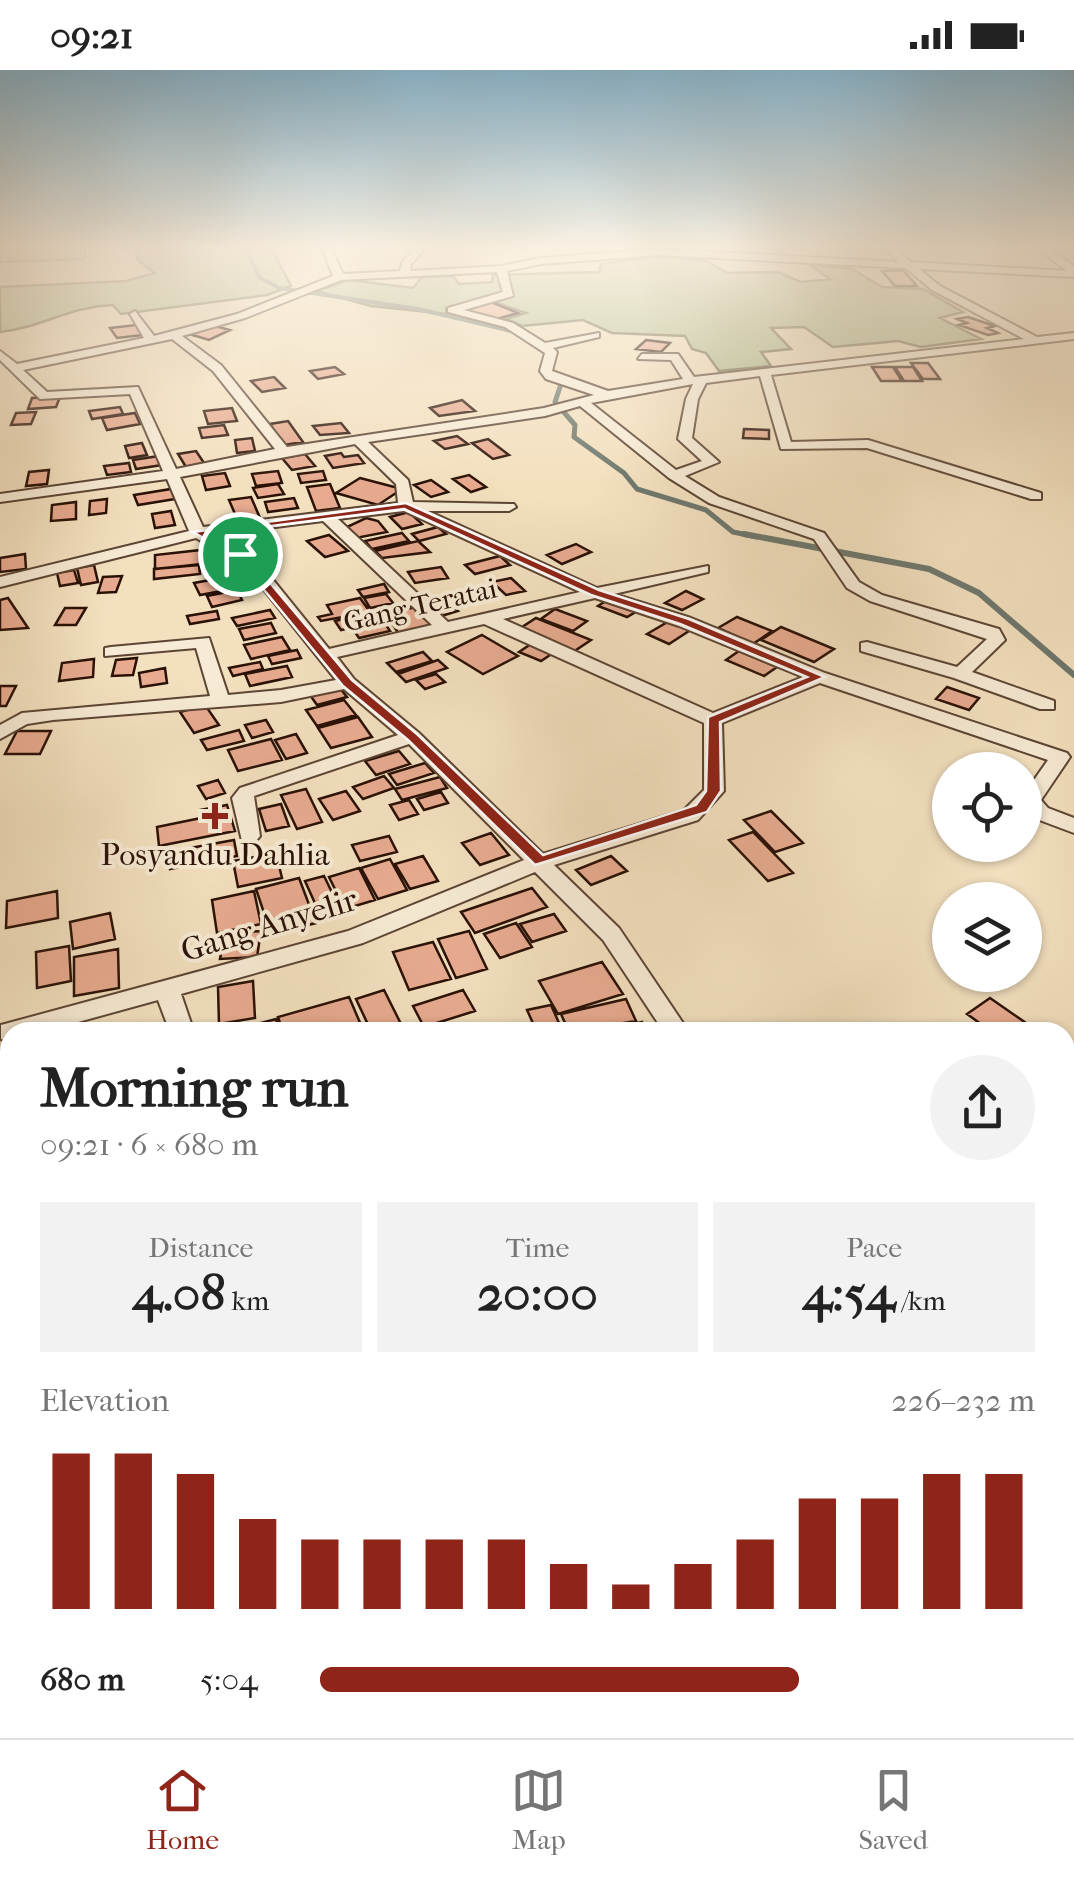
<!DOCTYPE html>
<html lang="en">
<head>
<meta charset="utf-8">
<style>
	:root { --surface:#fff; --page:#f2f2f2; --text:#222; --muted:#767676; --line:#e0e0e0; --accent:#8f2418 }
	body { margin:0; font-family:"IM FELL French Canon",serif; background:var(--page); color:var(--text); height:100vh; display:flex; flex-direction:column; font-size:38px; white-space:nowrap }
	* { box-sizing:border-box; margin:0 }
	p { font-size:32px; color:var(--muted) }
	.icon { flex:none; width:55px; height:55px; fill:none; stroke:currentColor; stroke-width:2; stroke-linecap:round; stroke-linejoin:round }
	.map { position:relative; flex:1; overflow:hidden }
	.panel { position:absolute; left:0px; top:952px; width:1075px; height:718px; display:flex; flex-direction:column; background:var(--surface); border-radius:30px 30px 0 0; box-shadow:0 2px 8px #0004 }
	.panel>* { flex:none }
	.controls { position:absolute; left:932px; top:682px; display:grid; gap:20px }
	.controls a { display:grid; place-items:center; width:110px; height:110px; border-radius:50%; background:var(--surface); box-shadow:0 2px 8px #0004; font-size:50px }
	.pin { position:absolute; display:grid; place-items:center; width:85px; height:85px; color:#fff; margin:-42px; border:5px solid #fff; border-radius:50%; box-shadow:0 2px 10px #0007 }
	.round { display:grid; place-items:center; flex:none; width:105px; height:105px; border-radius:52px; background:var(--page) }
	.overview { display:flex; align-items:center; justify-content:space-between; height:170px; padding:0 40px }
	h1 { font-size:55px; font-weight:800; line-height:75px }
	.figures { display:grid; grid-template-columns:repeat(3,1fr); gap:15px; height:170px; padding:10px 40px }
	.figures div { display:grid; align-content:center; border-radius:0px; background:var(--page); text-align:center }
	.figures b { font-size:50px; font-weight:800 }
	.figures small { font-size:28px; font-weight:400 }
	.figures p { font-size:28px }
	.chart { height:280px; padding:20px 40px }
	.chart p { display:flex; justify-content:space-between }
	.chart svg { width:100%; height:180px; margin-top:10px; stroke:var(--accent); stroke-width:6 }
	ul { padding:0 40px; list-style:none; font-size:32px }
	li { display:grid; grid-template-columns:160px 120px 1fr; align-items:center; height:75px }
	li i { height:25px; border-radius:12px; background:var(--accent) }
	.status { display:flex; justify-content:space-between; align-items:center; height:70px; padding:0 50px; background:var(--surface); direction:ltr }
	.status svg { height:28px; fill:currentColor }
	.tabs { display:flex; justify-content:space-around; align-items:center; height:140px; border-top:2px solid var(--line); background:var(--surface); font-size:28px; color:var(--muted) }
	.tabs a { display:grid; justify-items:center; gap:5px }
	.tabs .current { color:var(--accent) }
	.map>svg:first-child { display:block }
</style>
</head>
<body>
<div class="status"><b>09:21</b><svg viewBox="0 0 49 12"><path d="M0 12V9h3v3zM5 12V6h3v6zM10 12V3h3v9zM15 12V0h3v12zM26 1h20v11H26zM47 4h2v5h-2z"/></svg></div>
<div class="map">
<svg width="1074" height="1668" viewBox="0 0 1074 1668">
	<rect width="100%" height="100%" fill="#f3e0bf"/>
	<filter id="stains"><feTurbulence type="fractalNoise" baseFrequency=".002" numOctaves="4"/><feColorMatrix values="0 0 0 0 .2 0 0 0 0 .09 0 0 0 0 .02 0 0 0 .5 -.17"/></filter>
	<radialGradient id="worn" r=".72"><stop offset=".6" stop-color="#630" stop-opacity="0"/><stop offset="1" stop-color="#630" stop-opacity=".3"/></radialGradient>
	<path fill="#b6c396" stroke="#706a4e" stroke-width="2.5" d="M0,178H86L84,189L0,192Z
		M134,178H271L291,216L267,225L121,244L113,235C67,237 44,257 0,262V217L126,211L155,203L139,191Z
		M657,186L706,191L727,203L778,202L801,212L830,209L810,195L852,199L882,217L923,219L963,242L940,248L981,269L921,277L898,271L833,277L804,257L771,258L791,279L761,282L771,296L719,301L706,283L692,279L685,266L612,263L583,250L522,256L506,249L526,243L486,229L446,238L447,244L371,236L316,221L349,210L413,218L422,207L453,206L459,214L492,212L493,205L599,202L601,194Z"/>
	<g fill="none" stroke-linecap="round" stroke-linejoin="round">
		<path stroke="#6e786e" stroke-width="4" d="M246,178L259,207L279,218L418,239L516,262
			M547,293L540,301L548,306"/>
		<path stroke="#6e786e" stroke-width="5" d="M544,304L561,314L555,332L575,355L574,367L624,403L637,419L706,440L733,462L757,467"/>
		<path stroke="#6e786e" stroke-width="6" d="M744,464L929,499L979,523L1074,605"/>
	</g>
	<path fill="#e8ab90" stroke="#2a1106" stroke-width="2.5" d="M903,200L917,216H895L882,201Z
		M491,232L518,243L497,249L460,241Z
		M968,247L995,256L987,258L998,263L988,265L959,255L967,253L957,249Z
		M136,255L143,265L117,268L110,258Z
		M215,256L230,260L209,270L189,264Z
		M646,270L670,273L661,282L636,279Z
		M911,293H928L940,309H923Z
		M335,297L344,304L318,309L310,301Z
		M872,297H893L902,311H881Z
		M895,297H913L922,311H904Z
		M274,307L285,318L262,322L251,311Z
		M60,327L56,337L28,339L32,328Z
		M462,330L475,341L439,346L430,338Z
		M120,337L123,344L92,349L89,341Z
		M232,338L237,351L208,354L204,341Z
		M36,342L31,354L11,355L16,343Z
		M135,343L140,354L107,360L102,348Z
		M288,351L303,372L284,375L270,354Z
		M341,353L349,363L320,365L313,356Z
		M224,355L228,365L202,368L199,358Z
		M744,359L769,360V369L743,368Z
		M457,366L468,374L445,379L434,371Z
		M252,368L255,381L237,383L235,370Z
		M488,369L509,385L493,389L472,373Z
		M142,373L147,385L129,388L125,376Z
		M196,381L204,393L186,397L178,384Z
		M341,383L344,387L358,385L364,393L333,398L325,386Z
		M305,384L315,396L292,400L282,388Z
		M159,386L162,395L136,399L133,390Z
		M129,393L131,402L107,405L104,396Z
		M49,400L47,414L26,416L29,402Z
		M278,401L282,413L256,416L252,404Z
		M323,401L326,410L301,413L298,404Z
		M225,403L230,416L206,420L202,406Z
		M469,405L486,417L471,422L453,409Z
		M360,408L402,419L378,435L336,423Z
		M431,410L448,422L431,427L414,415Z
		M278,414L284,424L258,428L253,418Z
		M330,414L340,438L316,441L307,417Z
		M171,419L175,429L138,435L134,425Z
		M251,427L260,448L238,451L229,430Z
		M294,428L298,438L268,442L265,432Z
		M107,429L106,443L89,445L90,431Z
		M76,432V449L51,451L52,435Z
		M171,441L175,455L155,458L152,444Z
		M409,442L422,454L402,459L390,447Z
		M366,448L378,451L387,462L356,468L347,457Z
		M438,457L446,464L419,471L412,464Z
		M402,463L409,471L372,479L365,471Z
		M329,465L348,481L325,487L307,471Z
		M418,471L430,482L382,488L375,481Z
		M576,474L591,482L562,494L547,485Z
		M201,480L202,494L155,499V485Z
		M25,484L26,499L0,502V488Z
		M238,485L245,503L214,508L208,489Z
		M500,486L510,495L475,504L465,495Z
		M94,495L98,512L81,515L77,498Z
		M199,495L200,504L154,509V499Z
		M441,497L448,508L415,513L408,502Z
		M74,500L78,513L60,516L57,503Z
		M237,505L243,517L200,525L194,513Z
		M122,506L116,522L98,523L103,507Z
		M511,508L525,521L506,525L492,512Z
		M384,514L389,522L363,527L358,520Z
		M237,520L242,530L212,537L207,526Z
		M686,521L703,529L682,540L665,533Z
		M386,524L393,533L370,538L364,528Z
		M8,528L28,558L0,560V530Z
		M360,528L370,542L321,551L318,547L332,544L327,535Z
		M445,529L458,541L438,547L425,534Z
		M609,529L639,540L627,547L598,536Z
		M422,536L437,556L399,564L385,543Z
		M65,538H86L76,555H55Z
		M555,539L587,551L573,561L541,549Z
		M270,540L275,548L237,556L232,548Z
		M217,541L219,549L190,554L187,546Z
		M362,545L369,554L341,560L335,551Z
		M737,547L772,561L753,574L718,558Z
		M536,548L591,570L573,582L519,559Z
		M671,550L692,559L669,574L647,564Z
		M384,552L390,561L359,568L353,559Z
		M271,553L276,563L244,570L239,559Z
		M781,557L834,579L814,592L761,570Z
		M482,565L518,586L483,604L447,582Z
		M282,567L290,580L251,589L244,575Z
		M534,572L556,581L541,591L519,582Z
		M297,580L301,588L272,594L268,586Z
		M739,581L777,597L764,606L726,590Z
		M423,582L432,591L396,602L387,593Z
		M137,588L133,605L112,606L116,590Z
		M94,589L93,607L59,611L62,593Z
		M438,590L447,598L406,612L398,604Z
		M260,592L263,599L233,606L229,598Z
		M287,596L292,607L250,616L245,604Z
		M165,598L167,613L141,617L139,603Z
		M436,604L445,612L425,619L416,610Z
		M0,616H16L6,636H0Z
		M339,617L347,627L317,635L310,625Z
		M947,617L979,628L969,640L936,629Z
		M344,630L356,645L317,656L306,640Z
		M205,635L219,655L194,663L180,642Z
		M358,647L372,667L331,678L318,658Z
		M266,650L273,662L252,668L245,655Z
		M239,660L244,671L207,680L201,670Z
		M17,661H51L40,684H5Z
		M296,664L307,683L286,689L275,670Z
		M271,669L282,690L238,701L228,680Z
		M399,681L410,694L376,705L365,691Z
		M425,693L434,703L397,715L389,704Z
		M384,706L394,718L363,729L353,717Z
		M440,707L447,718L402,730L395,719Z
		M218,710L225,723L206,729L198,716Z
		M306,719L322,752L297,759L281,725Z
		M346,721L360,741L333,750L319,729Z
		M441,722L448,733L424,740L417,729Z
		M409,730L418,744L399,750L390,735Z
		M281,734L289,756L266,761L259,739Z
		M227,735L235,761L159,776L157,757L201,748L200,740Z
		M771,741L803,773L775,782L744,750Z
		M753,762L793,803L768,811L729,770Z
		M491,763L509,785L480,795L462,773Z
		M389,766L397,782L360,791L352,775Z
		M234,770L237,786L170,799L168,782Z
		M276,783L282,808L238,817L233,791Z
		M423,786L438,811L410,819L395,794Z
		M611,786L627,801L591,815L576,800Z
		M390,789L407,820L378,829L361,798Z
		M359,798L375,830L345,839L329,807Z
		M324,806L343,845L323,851L305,811Z
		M299,808L316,853L271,864L256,819Z
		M532,818L547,837L475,863L461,842Z
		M57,821L58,848L6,858L7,831Z
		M254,821L261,854L217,863L212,830Z
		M110,843L115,869L73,879L70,852Z
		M554,844L566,861L532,872L520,854Z
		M516,853L532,877L500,888L484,864Z
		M261,861L257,887L220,889L225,863Z
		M469,861L487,899L456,908L438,869Z
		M433,872L451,909L409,920L393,882Z
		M69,876L71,911L37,918L36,882Z
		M118,879L119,918L74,926V887Z
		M602,892L623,924L558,944L539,911Z
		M253,911L255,948L219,954L218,917Z
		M384,920L400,952L371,961L356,929Z
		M463,920L475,941L424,957L413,936Z
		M349,927L364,962H283L278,947Z
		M990,928L1039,962H992L967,944Z
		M626,929L636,951L569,962L561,944Z
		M551,935L563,962H537L527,940Z
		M276,949L280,962H247L246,957Z
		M642,952L648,962H603Z
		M10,983V1067L0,1070V986Z
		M1074,1052V1092L1065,1084V1057Z
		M1074,1258V1311L1065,1316V1262Z
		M1074,1331V1377L1065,1366V1336Z"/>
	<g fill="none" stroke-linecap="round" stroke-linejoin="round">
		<g stroke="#5c4534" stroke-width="4">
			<path id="street" d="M322,178H331L343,204L400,201L403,191L416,178H426L411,194L410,201L501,196L541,188L658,179L899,192L884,178H894L911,192L1067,201L1037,178H1048L1074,196V207L919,199L940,216L1037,267L1074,263V269L771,305L791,372L868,370L1041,423V429H1031L867,378L781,379L760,306L706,313L698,329L692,368L719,392L685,406L719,427L824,463L859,512L882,525L999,559L1005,570L972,602L1054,631V639H1040L954,608L861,581V573L867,572L957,597L987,569L870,531L847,518L814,469L709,433L669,408L580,336L545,346L368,372L408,410L413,432L514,434L516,437L509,441H428L597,518L708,496V502L614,524L691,548L825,603L1067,683L1070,687L1041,730L1048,738L1074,748V763L1034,748L1025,738V723L1048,690L820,613L722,653L724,721L698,750L554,795L619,858L689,962H664L603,870L535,802L363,873L181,924L194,962H170L158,930L42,962H10V972L1,969V955L348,861L524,790L409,674L254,726L260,766L256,771H242L232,728L240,718L398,665L344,619L281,632L53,650L27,654L0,669V655L22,643L210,626L196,578L105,586V578L111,577L209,568L228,625L281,620L336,610L245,496L196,468L0,517V507L189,461L167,409L0,432V424L163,401L130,324L40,329L0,290V281L17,294L144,268L130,244L135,241L154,266L237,244L333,206ZM658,185L906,198L932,220L1024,269L694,307L678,284H642L638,289L671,290L683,309L608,321L552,301L557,282L553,278L599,267V263L545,273L513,253L464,240L513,226L507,201L541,194ZM497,202L503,222L448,238V242L505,257L545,283L540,301L546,309L594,325L544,338L287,377L221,295L182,266L245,248L341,210ZM172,269L213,301L275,379L176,399L138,317L47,322L23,300ZM693,314L686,329L678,369L702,391L676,400L591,333ZM355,374L396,414L398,433L203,457L180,407ZM404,441L580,522L448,552L338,449ZM323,451L432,555L329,579L257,490L212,465ZM595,528L679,556L803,607L713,643L503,549ZM484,554L704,653V720L684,740L543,784L419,663L354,609L337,587Z
				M1074,1222V1252L1065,1255V1225Z
				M1065,1417L1074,1420V1462L1065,1459Z
				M287,1660H325L326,1668H286Z"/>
		</g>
		<use href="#street" fill="#f7ebd5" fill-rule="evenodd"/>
	</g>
	<linearGradient id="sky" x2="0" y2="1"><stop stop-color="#89b8d3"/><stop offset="0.43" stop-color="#faf1e2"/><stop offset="1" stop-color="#faf1e2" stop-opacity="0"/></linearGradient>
	<rect width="1074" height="412" fill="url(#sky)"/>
	<path fill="#8f2418" stroke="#fff" stroke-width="2.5" fill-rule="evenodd" d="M406,433L599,520L689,549L825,607L720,652L721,721L707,742L535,795L408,670L343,616L237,487L193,462ZM404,439L591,525L680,554L807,607L708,647L706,721L696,735L543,785L417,664L352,610L244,482L210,464Z"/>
	<path fill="#8f2418" stroke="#f7ebd5" stroke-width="4" d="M210 731h10v10h10v10h-10v10h-10v-10h-10v-10h10z"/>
	<g text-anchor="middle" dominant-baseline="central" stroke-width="8" stroke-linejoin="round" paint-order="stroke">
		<g font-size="28" fill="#2a1106" stroke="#f7ebd5">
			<text transform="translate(420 535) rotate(-13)">Gang Teratai</text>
		</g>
		<g font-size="32" fill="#2a1106" stroke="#f7ebd5">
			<text x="215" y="784">Posyandu Dahlia</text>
		</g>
		<g font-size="32" fill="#2a1106" stroke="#f7ebd5">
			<text transform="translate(269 855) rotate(-17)">Gang Anyelir</text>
		</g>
	</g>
	<rect width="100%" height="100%" filter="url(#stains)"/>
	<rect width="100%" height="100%" fill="url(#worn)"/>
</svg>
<div class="controls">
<a><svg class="icon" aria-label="locate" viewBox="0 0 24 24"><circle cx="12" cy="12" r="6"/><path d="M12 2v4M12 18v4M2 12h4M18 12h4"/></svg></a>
<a><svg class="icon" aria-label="layers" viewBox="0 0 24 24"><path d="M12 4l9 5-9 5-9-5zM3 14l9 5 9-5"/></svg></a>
</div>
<div class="pin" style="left:240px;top:484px;background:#1e9e55"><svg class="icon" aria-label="arrive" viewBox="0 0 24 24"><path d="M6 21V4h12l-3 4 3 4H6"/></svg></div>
<section class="panel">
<div class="overview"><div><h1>Morning run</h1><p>09:21 · 6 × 680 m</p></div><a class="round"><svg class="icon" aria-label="share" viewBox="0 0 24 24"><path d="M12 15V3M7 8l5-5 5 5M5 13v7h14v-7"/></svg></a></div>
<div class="figures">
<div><p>Distance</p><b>4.08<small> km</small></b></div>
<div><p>Time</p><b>20:00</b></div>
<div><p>Pace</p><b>4:54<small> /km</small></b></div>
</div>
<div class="chart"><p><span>Elevation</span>226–232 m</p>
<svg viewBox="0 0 160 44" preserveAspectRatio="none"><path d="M5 44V6M15 44V6M25 44V11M35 44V22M45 44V27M55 44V27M65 44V27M75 44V27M85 44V33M95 44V38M105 44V33M115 44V27M125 44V17M135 44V17M145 44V11M155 44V11"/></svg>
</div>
<ul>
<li><b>680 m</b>5:04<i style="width:67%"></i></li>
</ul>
</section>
</div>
<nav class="tabs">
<a class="current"><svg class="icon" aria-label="home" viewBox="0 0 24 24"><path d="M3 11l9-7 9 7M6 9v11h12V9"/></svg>Home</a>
<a><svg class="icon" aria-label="map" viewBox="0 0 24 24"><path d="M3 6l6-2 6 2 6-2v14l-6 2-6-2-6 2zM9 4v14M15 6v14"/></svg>Map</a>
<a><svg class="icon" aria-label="saved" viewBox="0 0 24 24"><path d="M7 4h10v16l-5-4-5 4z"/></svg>Saved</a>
</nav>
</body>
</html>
